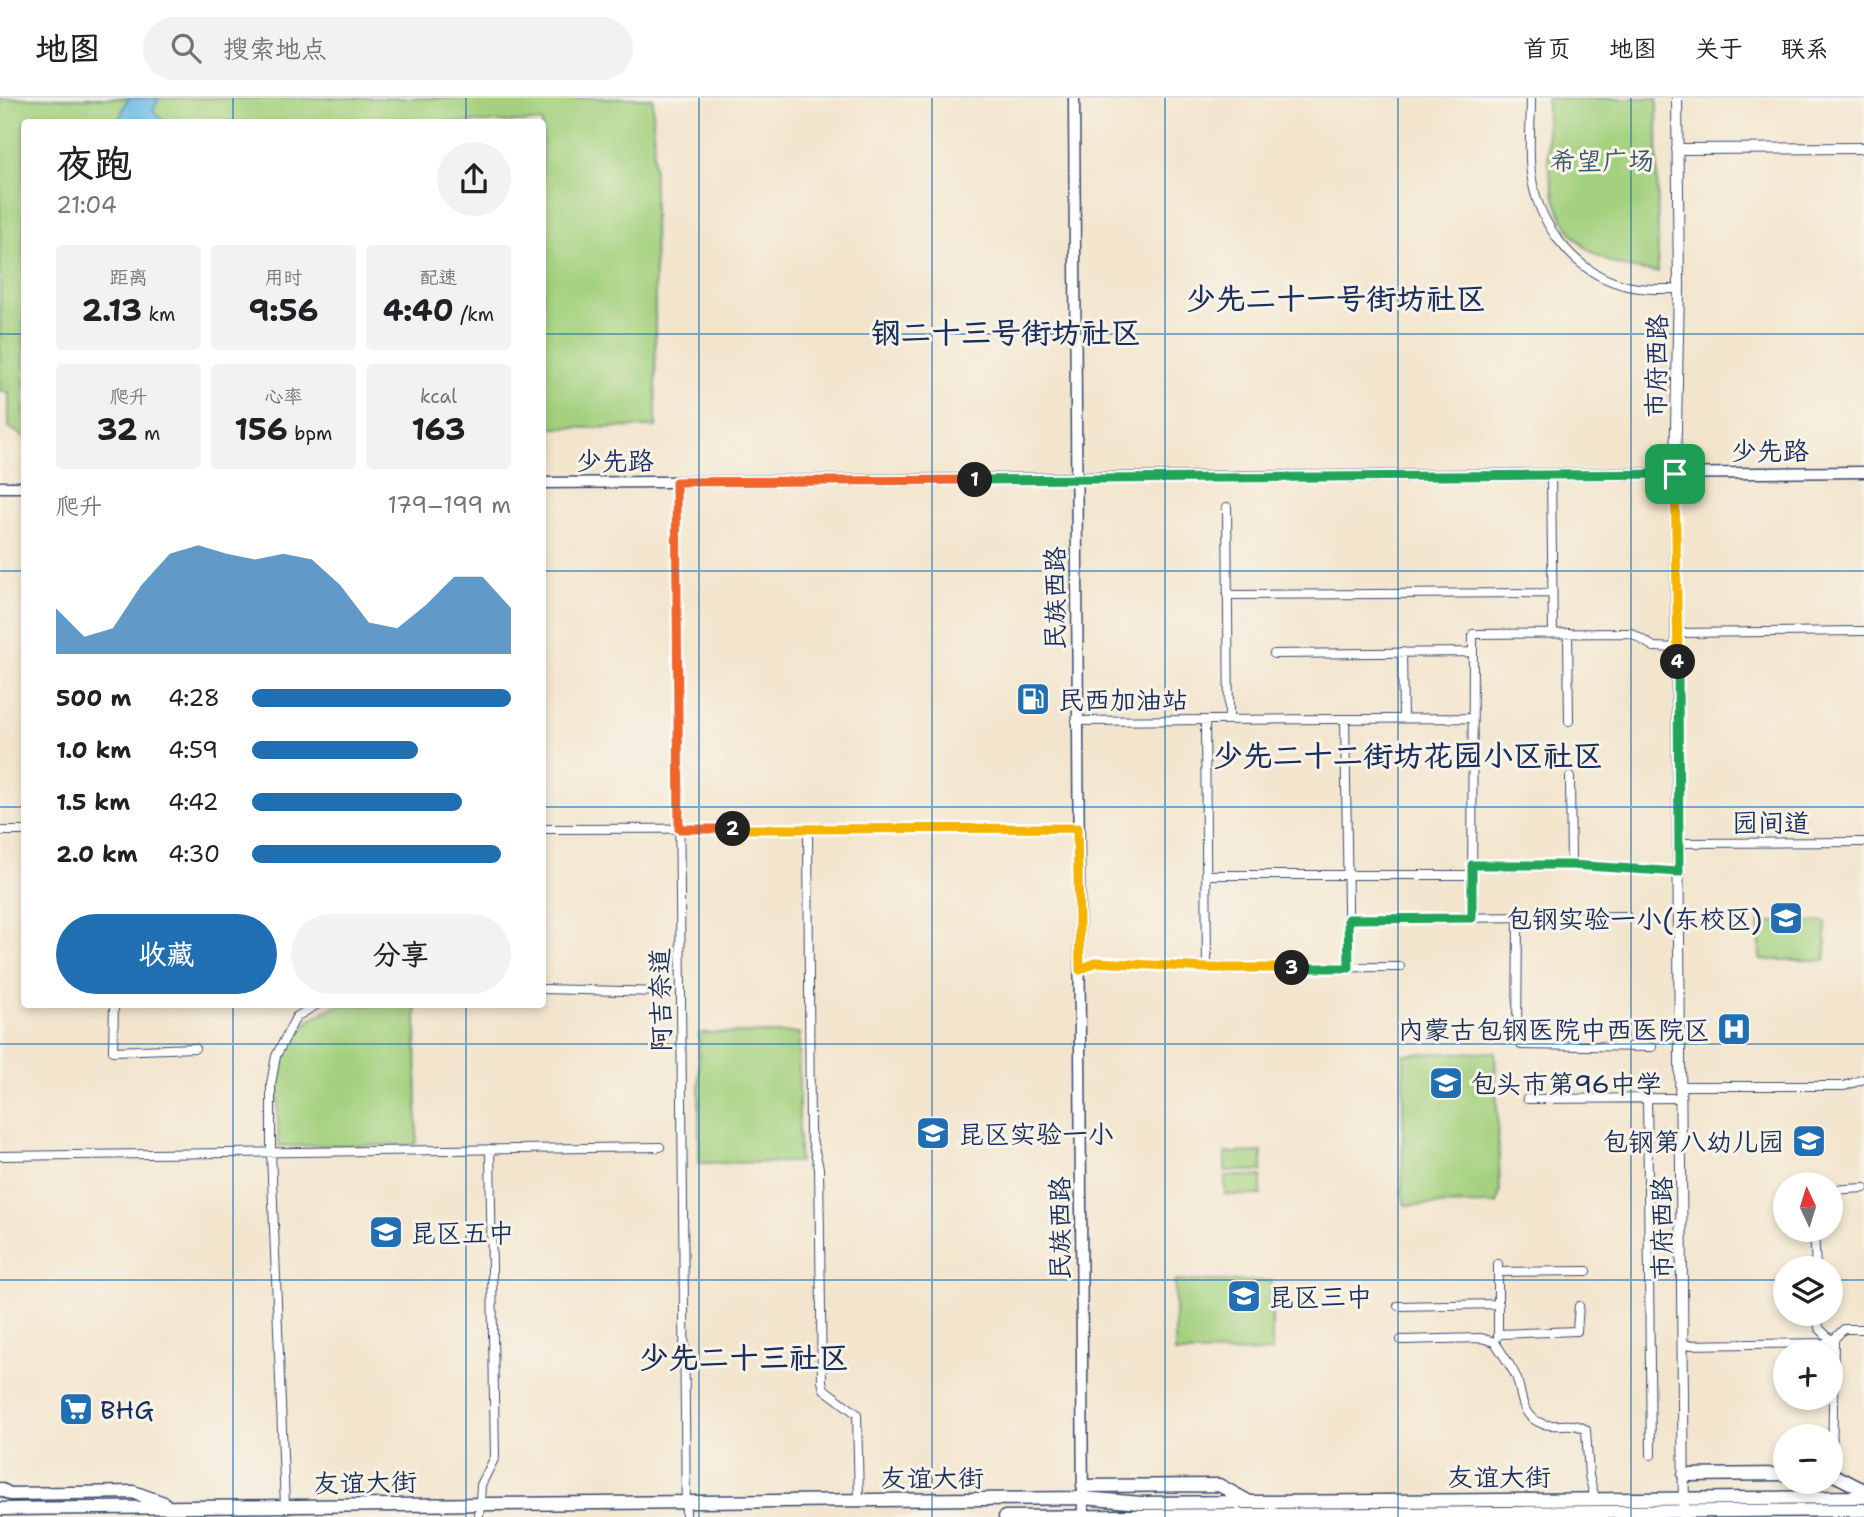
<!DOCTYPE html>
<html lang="zh">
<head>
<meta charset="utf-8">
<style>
	:root { --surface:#fff; --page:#f2f2f2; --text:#202124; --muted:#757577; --line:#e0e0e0; --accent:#1f6fb2 }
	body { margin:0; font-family:"Shantell Sans","LXGW WenKai TC",sans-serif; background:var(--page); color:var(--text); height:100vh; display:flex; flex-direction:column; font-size:26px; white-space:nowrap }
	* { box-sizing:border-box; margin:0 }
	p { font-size:23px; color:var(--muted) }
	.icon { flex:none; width:38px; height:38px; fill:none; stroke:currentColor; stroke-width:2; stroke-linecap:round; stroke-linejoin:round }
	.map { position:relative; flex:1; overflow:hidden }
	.side { position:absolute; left:21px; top:21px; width:525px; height:889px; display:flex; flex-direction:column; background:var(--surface); border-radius:7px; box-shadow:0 4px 10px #0003 }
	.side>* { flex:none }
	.needle { width:46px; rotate:356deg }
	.fabs { position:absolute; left:1773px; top:1074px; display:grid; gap:14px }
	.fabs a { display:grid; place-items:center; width:70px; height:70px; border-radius:50%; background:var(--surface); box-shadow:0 4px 10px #0003; font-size:35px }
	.pin { position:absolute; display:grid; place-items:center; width:60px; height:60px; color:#fff; margin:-30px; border-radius:14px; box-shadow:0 4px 10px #0006 }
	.km { position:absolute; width:35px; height:35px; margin:-18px; border-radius:50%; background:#222; color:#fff; font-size:19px; line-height:35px; text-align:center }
	.round { display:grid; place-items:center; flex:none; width:74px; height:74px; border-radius:37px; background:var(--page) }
	.head { display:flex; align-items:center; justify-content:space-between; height:119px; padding:0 35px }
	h1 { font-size:38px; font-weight:700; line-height:52px }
	.metrics { display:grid; grid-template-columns:repeat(3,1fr); gap:10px; height:119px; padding:7px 35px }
	.metrics div { display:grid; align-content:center; border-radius:7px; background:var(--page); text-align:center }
	.metrics b { font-size:30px; font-weight:700 }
	.metrics small { font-size:19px; font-weight:400 }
	.metrics p { font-size:19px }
	.chart { height:196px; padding:14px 35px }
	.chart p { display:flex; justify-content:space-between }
	.chart svg { width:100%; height:126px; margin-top:7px; fill:var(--accent); opacity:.7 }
	.primary-button { display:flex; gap:14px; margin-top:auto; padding:14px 35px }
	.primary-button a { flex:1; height:80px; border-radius:42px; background:var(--accent); color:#fff; font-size:28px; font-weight:700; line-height:80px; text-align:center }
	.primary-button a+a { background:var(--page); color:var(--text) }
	ul { padding:0 35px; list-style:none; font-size:23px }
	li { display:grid; grid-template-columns:112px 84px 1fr; align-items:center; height:52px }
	li i { height:18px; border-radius:9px; background:var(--accent) }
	header { display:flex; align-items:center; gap:42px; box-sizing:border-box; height:98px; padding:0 35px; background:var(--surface); border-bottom:2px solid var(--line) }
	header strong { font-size:33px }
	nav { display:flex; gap:38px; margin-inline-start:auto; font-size:24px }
	.search { width:490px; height:63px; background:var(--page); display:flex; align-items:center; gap:18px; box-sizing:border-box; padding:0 24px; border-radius:38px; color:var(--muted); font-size:26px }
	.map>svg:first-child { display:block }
</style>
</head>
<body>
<header>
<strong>地图</strong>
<div class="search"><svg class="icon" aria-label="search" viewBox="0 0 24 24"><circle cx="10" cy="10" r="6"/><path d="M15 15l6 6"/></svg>搜索地点</div>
<nav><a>首页</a><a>地图</a><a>关于</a><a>联系</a></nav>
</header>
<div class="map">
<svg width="1864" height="1419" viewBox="0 0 1864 1419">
	<rect width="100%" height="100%" fill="#f7f3e8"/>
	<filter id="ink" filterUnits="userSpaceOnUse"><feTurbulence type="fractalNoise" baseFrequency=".0143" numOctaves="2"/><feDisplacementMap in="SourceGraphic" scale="14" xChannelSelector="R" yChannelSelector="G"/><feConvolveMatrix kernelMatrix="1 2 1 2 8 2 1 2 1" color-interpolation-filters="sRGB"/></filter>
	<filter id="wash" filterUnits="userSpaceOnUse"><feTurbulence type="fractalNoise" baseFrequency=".00686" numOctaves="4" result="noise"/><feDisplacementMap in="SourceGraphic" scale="28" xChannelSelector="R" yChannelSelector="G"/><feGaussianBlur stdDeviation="1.57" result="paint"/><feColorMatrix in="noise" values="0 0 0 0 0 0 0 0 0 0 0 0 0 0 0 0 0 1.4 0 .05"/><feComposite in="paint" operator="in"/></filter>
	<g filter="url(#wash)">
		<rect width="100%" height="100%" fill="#f3e5cd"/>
		<path fill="#a4d17f" stroke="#60806e" stroke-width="2" d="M0,0H653L656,329L543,330L542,24H24V339L9,329V294L0,293Z
			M1547,0H1657L1658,174C1549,167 1546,87 1547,0Z
			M1759,824H1826V862H1760Z
			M340,907H416L417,1042L414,1047L279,1048C276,988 273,929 340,907Z
			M699,935H799V1064L699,1065Z
			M1495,954L1500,1093L1497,1106L1405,1107L1402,1094L1404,956Z
			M1262,1054V1073H1225V1055Z
			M1225,1078H1261V1097H1225Z
			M1175,1183H1272V1254L1175,1255Z"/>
		<path fill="#6bbce6" stroke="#4376a2" stroke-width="2" d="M128,0H159L153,13L165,24H118Z"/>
	</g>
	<g filter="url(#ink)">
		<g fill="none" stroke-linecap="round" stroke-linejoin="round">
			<g stroke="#3b4a6f" stroke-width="10">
				<path id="minor" d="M1531,0C1531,25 1528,51 1531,75C1537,124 1572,172 1620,186C1639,192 1659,191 1679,191
					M1551,377L1553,535
					M676,384L686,1419
					M1227,409L1229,622
					M1227,497L1552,495
					M1568,535L1569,623
					M1678,535L1864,533
					M1402,554L1403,620
					M1274,556L1473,554
					M1345,621L1349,870
					M1205,622L1207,870
					M1076,623L1472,620
					M1570,679L1571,767
					M542,731L1077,730
					M808,731L810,1034L819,1070L822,1283L824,1291L857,1316L859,1402
					M0,733H24
					M1679,745L1864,744
					M1472,767H1571L1679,774
					M1206,777H1472
					M1472,820L1473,536L1631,535L1654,549L1678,550
					M1518,820L1517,941L1521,947L1652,949
					M1348,821L1627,818
					M1080,871L1096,864L1207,870L1400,869
					M542,891L663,894
					M114,906L113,953L195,950
					M1681,988H1844L1864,981
					M1647,996L1651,1357
					M1527,1001L1681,1000
					M0,1058L660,1049
					M1830,1092L1864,1090
					M1814,1132L1816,1171
					M1498,1174L1587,1173
					M1398,1208L1499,1206
					M1818,1216L1819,1230L1834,1245
					M1499,1236L1577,1233L1579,1208
					M1498,1238V1166
					M1401,1242L1481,1240L1495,1244C1500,1253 1514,1272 1517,1281C1523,1300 1520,1318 1543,1326C1557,1330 1573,1322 1586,1332L1589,1378L1595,1400
					M1683,1247L1834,1245
					M1832,1375L1834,1241L1844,1231H1864
					M285,1408L271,1054V986L276,958L296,919L318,906
					M479,1419L481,1387L495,1359L490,1051"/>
			</g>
			<g stroke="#3b4a6f" stroke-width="12">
				<path id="tertiary" d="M1677,0L1679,191L1675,376L1684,1419
					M1677,51L1864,50"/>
			</g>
			<g stroke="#3b4a6f" stroke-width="13">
				<path id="secondary" d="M1074,0L1083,1419
					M542,385L1864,374
					M0,389H24"/>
			</g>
			<g stroke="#3b4a6f" stroke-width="15">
				<path id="primary" d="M1830,1375L1864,1392
					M1684,1377L1785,1376
					M1083,1388L1219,1387L1248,1403
					M0,1391L10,1396L133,1394L164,1405
					M0,1411L1083,1400L1141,1405L1864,1399
					M1005,1419L1864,1412"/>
			</g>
			<use href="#minor" stroke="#fff" stroke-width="8"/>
			<use href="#tertiary" stroke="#fff" stroke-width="10"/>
			<use href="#secondary" stroke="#fff" stroke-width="10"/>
			<use href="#primary" stroke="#fff" stroke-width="12"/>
		</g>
	</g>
	<g fill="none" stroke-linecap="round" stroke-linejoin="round" filter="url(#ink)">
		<g stroke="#fff" stroke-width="14">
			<path id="split-1" d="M975,382L1675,376"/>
		</g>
		<g stroke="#fff" stroke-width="14">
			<path id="split-2" d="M733,731H679L676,384L975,382"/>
		</g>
		<g stroke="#fff" stroke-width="14">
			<path id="split-3" d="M733,731L1077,730L1080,872L1096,864L1207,870H1292"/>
		</g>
		<g stroke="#fff" stroke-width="14">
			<path id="split-4" d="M1292,870H1349L1348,821L1472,820V767H1571L1679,774L1678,564"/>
		</g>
		<g stroke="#fff" stroke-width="14">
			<path id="split-5" d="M1675,376L1678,564"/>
		</g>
		<use href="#split-1" stroke="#22a559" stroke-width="9"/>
		<use href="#split-2" stroke="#f0652b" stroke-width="9"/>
		<use href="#split-3" stroke="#f5b400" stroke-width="9"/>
		<use href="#split-4" stroke="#22a559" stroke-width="9"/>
		<use href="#split-5" stroke="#f5b400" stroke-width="9"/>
	</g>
	<path fill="none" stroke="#1f6fb2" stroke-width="2" stroke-opacity="0.55" d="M233,0V24M466,0V24M699,0V1419M932,0V1419M1165,0V1419M1398,0V1419M1631,0V1419M0,236H24M542,236H1864M0,473H24M542,473H1864M0,709H24M542,709H1864M233,906V1419M466,906V1419M0,946H1864M0,1182H1785M1830,1182H1864"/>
	<defs>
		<g id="fuel-square" transform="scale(1.75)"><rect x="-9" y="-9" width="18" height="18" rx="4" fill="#1f6fb2" stroke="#f7f3e8"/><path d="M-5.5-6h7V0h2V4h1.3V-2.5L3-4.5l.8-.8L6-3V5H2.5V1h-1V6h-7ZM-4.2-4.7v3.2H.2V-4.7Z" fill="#fff"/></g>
		<g id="school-square" transform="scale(1.75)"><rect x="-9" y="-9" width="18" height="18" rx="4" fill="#1f6fb2" stroke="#f7f3e8"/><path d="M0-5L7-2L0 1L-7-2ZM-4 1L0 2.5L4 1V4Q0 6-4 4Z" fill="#fff"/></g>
		<g id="hospital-square" transform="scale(1.75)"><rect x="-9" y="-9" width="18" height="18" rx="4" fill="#1f6fb2" stroke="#f7f3e8"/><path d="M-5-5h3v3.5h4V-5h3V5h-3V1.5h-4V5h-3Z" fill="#fff"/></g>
		<g id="supermarket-square" transform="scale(1.75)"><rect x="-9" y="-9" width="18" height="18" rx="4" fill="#1f6fb2" stroke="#f7f3e8"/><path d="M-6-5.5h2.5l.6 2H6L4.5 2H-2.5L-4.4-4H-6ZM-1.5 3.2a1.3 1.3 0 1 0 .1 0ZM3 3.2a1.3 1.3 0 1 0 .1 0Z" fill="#fff"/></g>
	</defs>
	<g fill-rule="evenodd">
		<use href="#fuel-square" x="1033" y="601"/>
		<use href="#school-square" x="1786" y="820"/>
		<use href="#hospital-square" x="1734" y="931"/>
		<use href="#school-square" x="1446" y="985"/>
		<use href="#school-square" x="933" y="1035"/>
		<use href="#school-square" x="1809" y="1043"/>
		<use href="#school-square" x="386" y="1134"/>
		<use href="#school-square" x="1244" y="1198"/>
		<use href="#supermarket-square" x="76" y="1311"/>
	</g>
	<g text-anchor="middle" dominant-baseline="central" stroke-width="6" stroke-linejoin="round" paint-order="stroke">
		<g font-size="26" fill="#3d5866" stroke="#f7f3e8">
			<text x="1602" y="62">希望广场</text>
		</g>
		<g font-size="26" fill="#1b2f5e" stroke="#f7f3e8">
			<text transform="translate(1656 268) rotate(-89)">市府西路</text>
			<text x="1770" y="352">少先路</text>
			<text x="615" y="362">少先路</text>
			<text transform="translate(1054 500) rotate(-90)">民族西路</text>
			<text x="1771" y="724">园间道</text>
			<text transform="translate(660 902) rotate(-91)">阿吉奈道</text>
			<text transform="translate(1059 1130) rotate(-90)">民族西路</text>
			<text transform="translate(1661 1130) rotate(-90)">市府西路</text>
			<text x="1499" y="1378">友谊大街</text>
			<text x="932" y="1379">友谊大街</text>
			<text transform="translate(365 1384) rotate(-1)">友谊大街</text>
		</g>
		<g font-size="26" fill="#1b2f5e" stroke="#f7f3e8" text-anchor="start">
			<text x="1058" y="601">民西加油站</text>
			<text x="1762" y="820" text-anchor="end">包钢实验一小(东校区)</text>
			<text x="1710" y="931" text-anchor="end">内蒙古包钢医院中西医院区</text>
			<text x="1470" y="985">包头市第96中学</text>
			<text x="958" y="1035">昆区实验一小</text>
			<text x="1784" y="1043" text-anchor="end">包钢第八幼儿园</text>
			<text x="410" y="1134">昆区五中</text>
			<text x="1268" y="1198">昆区三中</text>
			<text x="100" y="1311">BHG</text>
		</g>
		<g font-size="30" font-weight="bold" fill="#1b2f5e" stroke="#f7f3e8">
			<text x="1336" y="200">少先二十一号街坊社区</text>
			<text x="1006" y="234">钢二十三号街坊社区</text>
			<text x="1408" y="657">少先二十二街坊花园小区社区</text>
			<text x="744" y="1259">少先二十三社区</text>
		</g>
	</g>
</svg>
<div class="fabs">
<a><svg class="needle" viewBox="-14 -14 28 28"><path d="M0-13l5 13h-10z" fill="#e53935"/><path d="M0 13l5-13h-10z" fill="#757577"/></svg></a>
<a><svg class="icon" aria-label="layers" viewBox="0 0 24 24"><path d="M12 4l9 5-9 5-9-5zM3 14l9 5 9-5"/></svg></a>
<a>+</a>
<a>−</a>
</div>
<div class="pin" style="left:1675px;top:376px;background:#1e9e55"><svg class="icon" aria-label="arrive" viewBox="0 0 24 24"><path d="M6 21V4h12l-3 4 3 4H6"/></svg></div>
<b class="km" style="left:975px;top:382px">1</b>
<b class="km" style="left:733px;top:731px">2</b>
<b class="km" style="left:1292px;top:870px">3</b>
<b class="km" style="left:1678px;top:564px">4</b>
<section class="side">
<div class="head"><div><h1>夜跑</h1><p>21:04</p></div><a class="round"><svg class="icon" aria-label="share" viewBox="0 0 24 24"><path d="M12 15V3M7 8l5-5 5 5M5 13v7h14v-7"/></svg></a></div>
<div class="metrics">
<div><p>距离</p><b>2.13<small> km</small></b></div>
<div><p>用时</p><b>9:56</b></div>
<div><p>配速</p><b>4:40<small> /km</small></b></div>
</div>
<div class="metrics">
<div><p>爬升</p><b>32<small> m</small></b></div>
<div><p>心率</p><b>156<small> bpm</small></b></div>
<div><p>kcal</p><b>163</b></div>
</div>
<div class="chart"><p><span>爬升</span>179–199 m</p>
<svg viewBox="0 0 160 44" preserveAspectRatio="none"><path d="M0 44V28L10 38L20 35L30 20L40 9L50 6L60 9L70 11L80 9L90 11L100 20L110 33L120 35L130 27L140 17L150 17L160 28V44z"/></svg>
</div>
<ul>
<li><b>500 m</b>4:28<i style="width:100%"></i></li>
<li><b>1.0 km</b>4:59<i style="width:64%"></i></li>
<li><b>1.5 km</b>4:42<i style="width:81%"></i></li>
<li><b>2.0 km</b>4:30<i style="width:96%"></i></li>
</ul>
<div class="primary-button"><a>收藏</a><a>分享</a></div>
</section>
</div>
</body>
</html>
